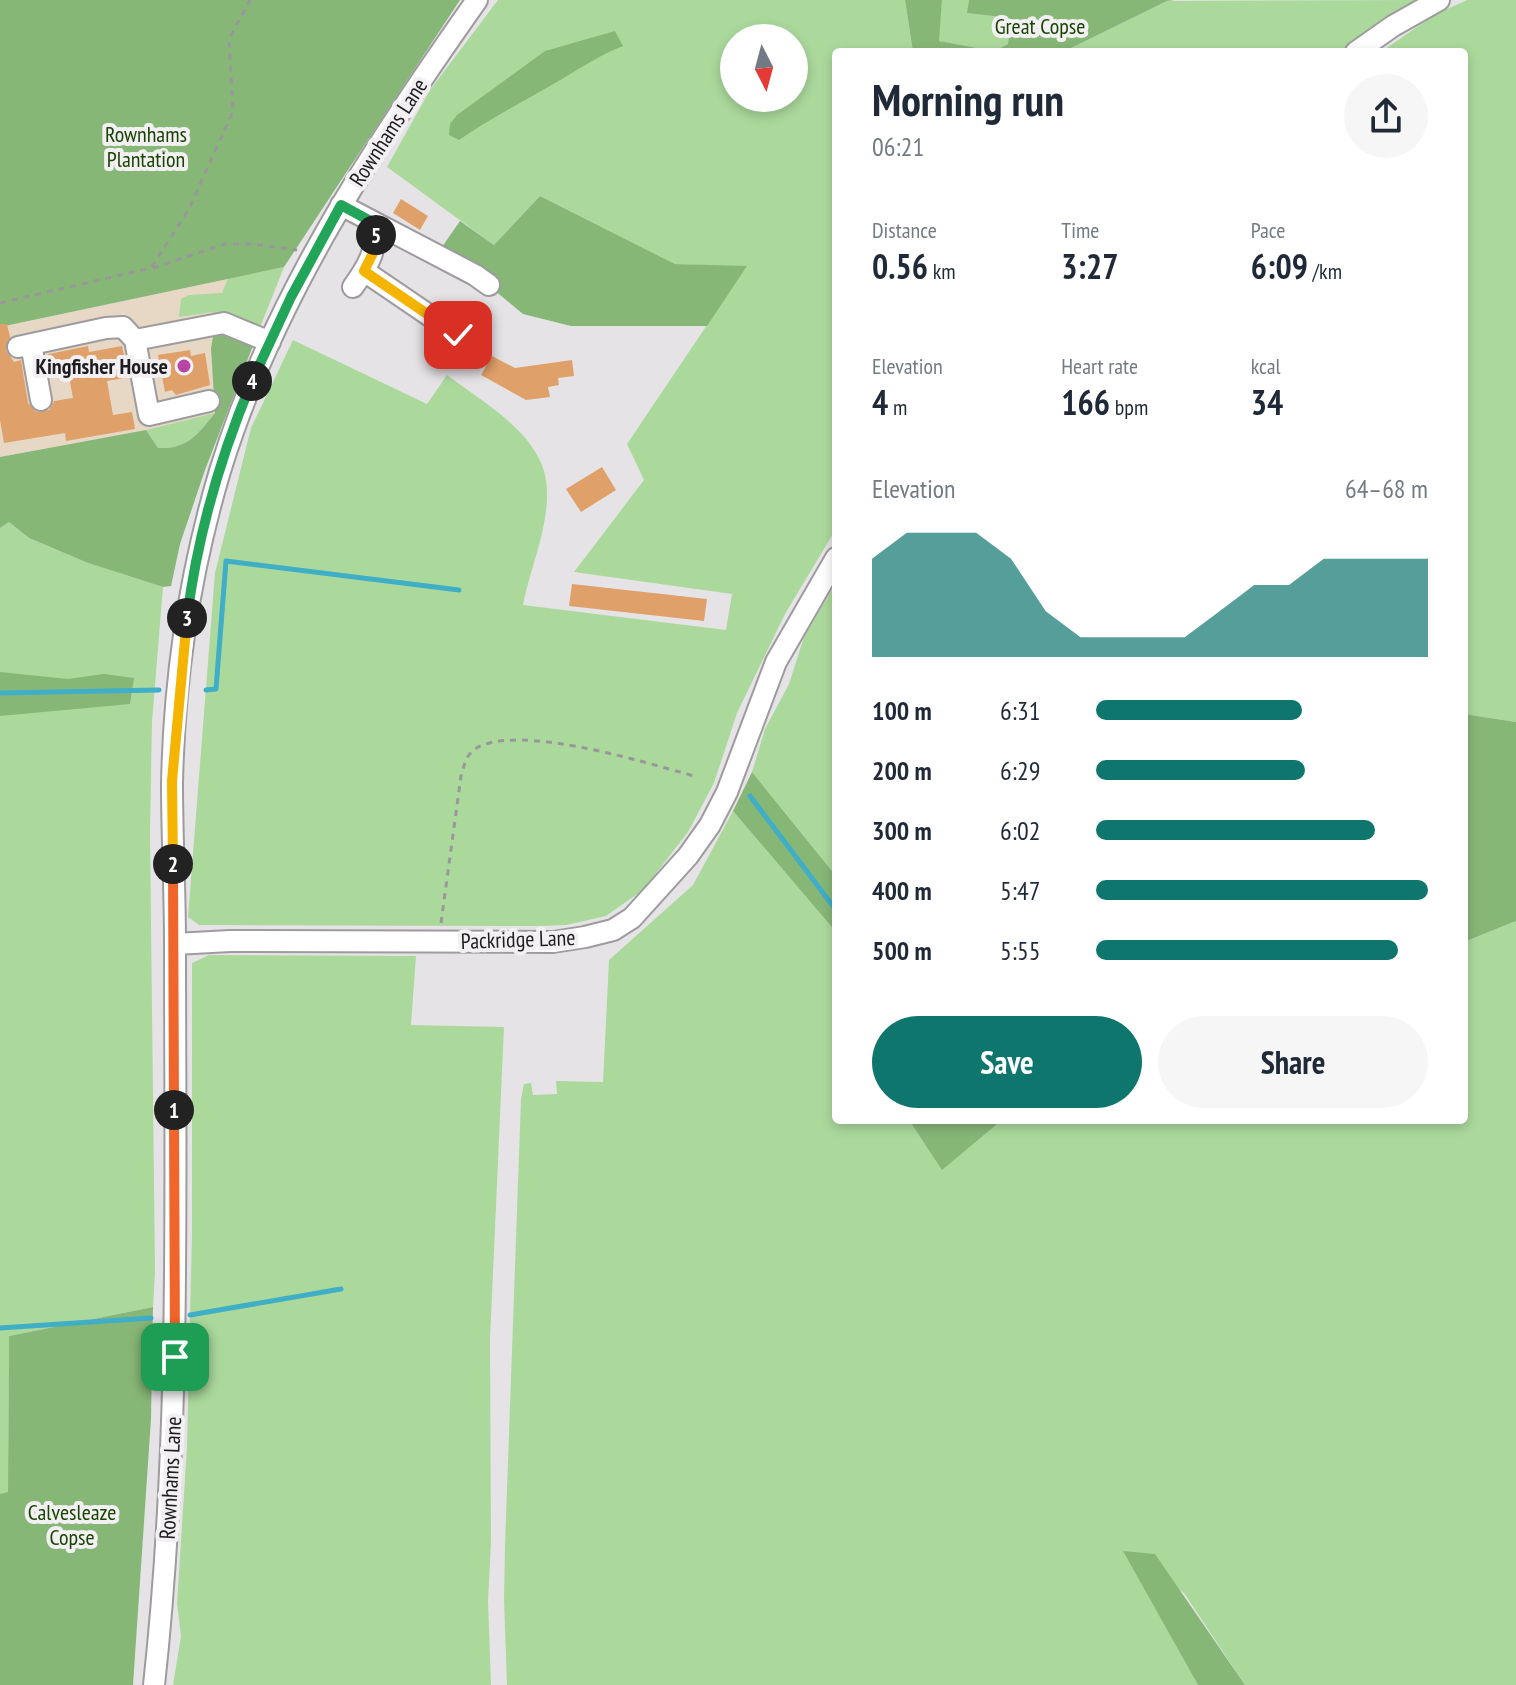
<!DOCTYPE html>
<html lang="en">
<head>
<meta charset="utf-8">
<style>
	:root { --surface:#fff; --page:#f6f6f7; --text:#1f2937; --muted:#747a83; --accent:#0f766e }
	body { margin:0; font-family:"PT Sans Narrow",sans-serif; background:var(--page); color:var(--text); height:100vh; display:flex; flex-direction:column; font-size:30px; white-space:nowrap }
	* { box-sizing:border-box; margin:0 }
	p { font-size:26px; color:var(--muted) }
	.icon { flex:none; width:44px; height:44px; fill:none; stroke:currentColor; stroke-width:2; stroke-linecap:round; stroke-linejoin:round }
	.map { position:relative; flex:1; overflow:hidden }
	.panel { position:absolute; left:832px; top:48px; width:636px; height:1076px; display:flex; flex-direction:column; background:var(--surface); border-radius:8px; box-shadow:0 4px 12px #0003 }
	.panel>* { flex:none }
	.needle { width:52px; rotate:174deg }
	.buttons { position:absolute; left:720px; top:24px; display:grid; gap:16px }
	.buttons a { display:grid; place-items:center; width:88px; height:88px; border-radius:50%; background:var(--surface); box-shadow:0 4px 12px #0003; font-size:40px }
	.pin { position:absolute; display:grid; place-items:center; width:68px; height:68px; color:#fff; margin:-34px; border-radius:16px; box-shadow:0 4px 12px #0006 }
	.km { position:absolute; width:40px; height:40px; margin:-20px; border-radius:50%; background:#222; color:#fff; font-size:22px; line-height:40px; text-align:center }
	.round { display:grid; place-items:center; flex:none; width:84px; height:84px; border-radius:42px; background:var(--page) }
	.summary { display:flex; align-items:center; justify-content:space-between; height:136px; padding:0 40px }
	h1 { font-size:44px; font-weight:600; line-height:60px }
	.figures { display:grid; grid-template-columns:repeat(3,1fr); gap:12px; height:136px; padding:8px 40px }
	.figures div { display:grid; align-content:center }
	.figures b { font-size:34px; font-weight:600 }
	.figures small { font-size:22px; font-weight:400 }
	.figures p { font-size:22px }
	.chart { height:224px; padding:16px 40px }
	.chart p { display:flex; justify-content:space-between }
	.chart svg { width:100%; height:144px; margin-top:8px; fill:var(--accent); opacity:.7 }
	.button { display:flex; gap:16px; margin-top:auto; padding:16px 40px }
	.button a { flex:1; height:92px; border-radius:48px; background:var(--accent); color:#fff; font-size:32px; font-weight:600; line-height:92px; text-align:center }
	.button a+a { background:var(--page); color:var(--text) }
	ul { padding:0 40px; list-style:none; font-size:26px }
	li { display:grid; grid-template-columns:128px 96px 1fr; align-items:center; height:60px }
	li i { height:20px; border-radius:10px; background:var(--accent) }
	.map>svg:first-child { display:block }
</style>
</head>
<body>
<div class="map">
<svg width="1516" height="1685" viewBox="0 0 1516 1685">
	<rect width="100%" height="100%" fill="#e6e3e6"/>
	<path fill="#e7d8c5" d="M284,267L227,411L146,430L0,457V327Z"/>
	<path fill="#abd99c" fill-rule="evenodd" d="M498,0H905L913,52H836V529L785,614L737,713L714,783L688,832L643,890L606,916L566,925L539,926L199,925L188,917L215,573L251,428L293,340L427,404L447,375C485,404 547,437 547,491C548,530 530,568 523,605L726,630L732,594L574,572L644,480L627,444L746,267L675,264L540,196L494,245L387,167L430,90ZM734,38H794V98H734Z
		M942,0H969L968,13L1010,18L1008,44L994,51L938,41Z
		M1418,0L1340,52H1063L1167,1Z
		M1467,0H1516V722L1464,714V52H1381L1434,15Z
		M284,267L259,330L215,319L213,312L179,317L181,299L189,295L222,293L228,278Z
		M215,413C197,435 188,449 158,448L146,430Z
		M9,522L29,538L88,563L163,587L152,722L150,832L155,1272L153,1307L9,1336L8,1493L0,1494V528Z
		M836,583V876L752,772L765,729L789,684L804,637Z
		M733,811L836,932V1120H909L942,1169L1002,1120H1464V942L1516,921V1685H1245L1184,1593L1124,1551L1198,1685H507L504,1599L505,1545L521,1099L524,1084L531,1083L533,1095L557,1094L556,1081L603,1082L609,960L693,885Z
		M209,955L416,956L411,1025L504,1027L490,1340L491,1542L488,1601L491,1685H173L181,1636L177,1603L187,1447L192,1231V963Z"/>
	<path fill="#87b777" d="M0,0H460L284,267L0,327Z
		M905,0H942L939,41L994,51L1008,44L1010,18L967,13L969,0H1175L1167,1L1063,52H913Z
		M615,31L623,46C600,55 582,67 562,79C526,100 493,117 459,140L449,135L450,124L457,115L545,51Z
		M540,196L675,264L747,266L707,326H571L523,314L442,247L460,221L494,245Z
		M221,333H230L254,343L205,470L180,544L171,586L163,587L88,563L29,538L9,522L0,528V457L146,430L158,448C188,449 197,435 215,413L211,348L213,337Z
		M0,672L68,679L104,674L134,678L130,704L0,716Z
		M1464,714L1516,722V921L1464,942Z
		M752,772L836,876V932L733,811Z
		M909,1120H1002L942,1170Z
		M153,1307L151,1419L133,1685H0V1494L8,1492L9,1336Z
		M1123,1551L1155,1554L1245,1685H1198Z"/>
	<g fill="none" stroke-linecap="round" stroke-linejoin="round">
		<path stroke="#3faec6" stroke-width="5" d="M206,690L216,689L226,561L459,590
			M0,693L159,690
			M750,796L836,910
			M190,1315L341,1289
			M0,1328L151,1318"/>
	</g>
	<path fill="#e0a069" d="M401,199L428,216L420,230L393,213Z
		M0,324H7L10,337L6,350L14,362L21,360L28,403L37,412L49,410L54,401L73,398L68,371L50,374L46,356L49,354L88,346L89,352L122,346L129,377L107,381L113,415L132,412L135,429L66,441L65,433L4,443L0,420Z
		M190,350L191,356L205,353L210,385L176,395L172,390L165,392L158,355Z
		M492,356L515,368L572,360L574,376L558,378L559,385L548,387L550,397L526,400L481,375Z
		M602,467L616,490L581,512L566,489Z
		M572,584L707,599L704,621L569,606Z"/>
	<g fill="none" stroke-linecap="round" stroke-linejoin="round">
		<g stroke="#9e9b9e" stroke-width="24">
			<path id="minor" d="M1356,52L1393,26L1439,0
				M341,205L475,275L489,285
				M364,271L458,335
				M353,287C368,266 378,250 374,223
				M135,340L149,415L209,401
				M31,344L41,400
				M18,347L106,328L123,327L135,340L224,323L270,342
				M175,944L230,941L553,942L585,937L613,930L632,918L688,856L710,825L727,792L776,662L836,558
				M154,1685C181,1439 175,1191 175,943C175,890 172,837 172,784C174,679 190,572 220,471C273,298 374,146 477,0"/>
		</g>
		<path stroke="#999799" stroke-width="3" stroke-dasharray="6 6" stroke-linecap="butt" d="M153,268L225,244H253L297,250
			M0,303L151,268L189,209L233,111L229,39L250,0
			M441,923L461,776C464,766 466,755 475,749C516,722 647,763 694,776"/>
		<use href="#minor" stroke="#fff" stroke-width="20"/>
	</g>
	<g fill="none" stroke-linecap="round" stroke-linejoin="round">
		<g stroke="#fff" stroke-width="16">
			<path id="split-1" d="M174,1110L175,1357"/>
		</g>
		<g stroke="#fff" stroke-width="16">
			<path id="split-2" d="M173,864L174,1110"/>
		</g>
		<g stroke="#fff" stroke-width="16">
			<path id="split-3" d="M173,864L172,781L187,618"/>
		</g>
		<g stroke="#fff" stroke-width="16">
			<path id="split-4" d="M187,618C197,538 221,455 252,381"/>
		</g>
		<g stroke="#fff" stroke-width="16">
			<path id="split-5" d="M252,381L291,297L341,205L374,223L376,235"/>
		</g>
		<g stroke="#fff" stroke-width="16">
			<path id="split-6" d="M376,235L374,251L364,271L458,335"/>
		</g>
		<use href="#split-1" stroke="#f0652b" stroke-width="10"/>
		<use href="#split-2" stroke="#f0652b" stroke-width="10"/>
		<use href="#split-3" stroke="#f5b400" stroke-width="10"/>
		<use href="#split-4" stroke="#22a559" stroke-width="10"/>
		<use href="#split-5" stroke="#22a559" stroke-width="10"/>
		<use href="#split-6" stroke="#f5b400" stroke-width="10"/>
	</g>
	<circle fill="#b546a3" stroke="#f3f0f3" stroke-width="3" cx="184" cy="366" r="8"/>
	<g text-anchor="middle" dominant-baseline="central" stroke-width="8" stroke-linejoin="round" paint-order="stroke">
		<g font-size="22" fill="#174400" stroke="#f3f0f3">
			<text x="1040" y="26">Great Copse</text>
			<text x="146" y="134">Rownhams<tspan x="146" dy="25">Plantation</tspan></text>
			<text x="72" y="1512">Calvesleaze<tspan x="72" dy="25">Copse</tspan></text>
		</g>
		<g font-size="22" fill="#1e1d1e" stroke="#f3f0f3">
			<text transform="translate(388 132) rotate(-57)">Rownhams Lane</text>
			<text transform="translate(518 939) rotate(-2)">Packridge Lane</text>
			<text transform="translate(170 1478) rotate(-87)">Rownhams Lane</text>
		</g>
		<g font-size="22" font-weight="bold" fill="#1e1d1e" stroke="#f3f0f3" text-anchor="end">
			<text x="168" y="366">Kingfisher House</text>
		</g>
	</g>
</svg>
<div class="buttons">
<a><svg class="needle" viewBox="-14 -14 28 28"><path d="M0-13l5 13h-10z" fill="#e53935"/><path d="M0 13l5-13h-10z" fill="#747a83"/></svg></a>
</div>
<div class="pin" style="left:175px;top:1357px;background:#1e9e55"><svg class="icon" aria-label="arrive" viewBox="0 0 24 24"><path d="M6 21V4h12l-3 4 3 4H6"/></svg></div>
<div class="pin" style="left:458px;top:335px;background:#d93025"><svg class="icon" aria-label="check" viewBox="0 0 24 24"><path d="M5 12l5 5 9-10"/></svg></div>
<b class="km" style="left:174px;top:1110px">1</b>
<b class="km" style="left:173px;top:864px">2</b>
<b class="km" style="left:187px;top:618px">3</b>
<b class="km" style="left:252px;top:381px">4</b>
<b class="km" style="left:376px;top:235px">5</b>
<section class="panel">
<div class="summary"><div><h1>Morning run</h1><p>06:21</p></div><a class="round"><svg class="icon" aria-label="share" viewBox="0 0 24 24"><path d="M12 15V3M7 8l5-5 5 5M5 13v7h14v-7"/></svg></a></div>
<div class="figures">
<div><p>Distance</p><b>0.56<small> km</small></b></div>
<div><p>Time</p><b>3:27</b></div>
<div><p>Pace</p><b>6:09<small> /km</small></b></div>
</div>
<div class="figures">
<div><p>Elevation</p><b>4<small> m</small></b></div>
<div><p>Heart rate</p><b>166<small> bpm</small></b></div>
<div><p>kcal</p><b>34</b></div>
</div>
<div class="chart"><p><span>Elevation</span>64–68 m</p>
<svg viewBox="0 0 160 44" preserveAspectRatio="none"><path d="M0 44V14L10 6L20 6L30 6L40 14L50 30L60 38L70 38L80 38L90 38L100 30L110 22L120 22L130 14L140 14L150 14L160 14V44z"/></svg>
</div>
<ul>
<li><b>100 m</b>6:31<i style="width:62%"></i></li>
<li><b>200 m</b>6:29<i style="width:63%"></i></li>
<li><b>300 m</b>6:02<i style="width:84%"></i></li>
<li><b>400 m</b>5:47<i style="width:100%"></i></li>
<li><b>500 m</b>5:55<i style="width:91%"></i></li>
</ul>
<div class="button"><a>Save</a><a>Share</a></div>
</section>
</div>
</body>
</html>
